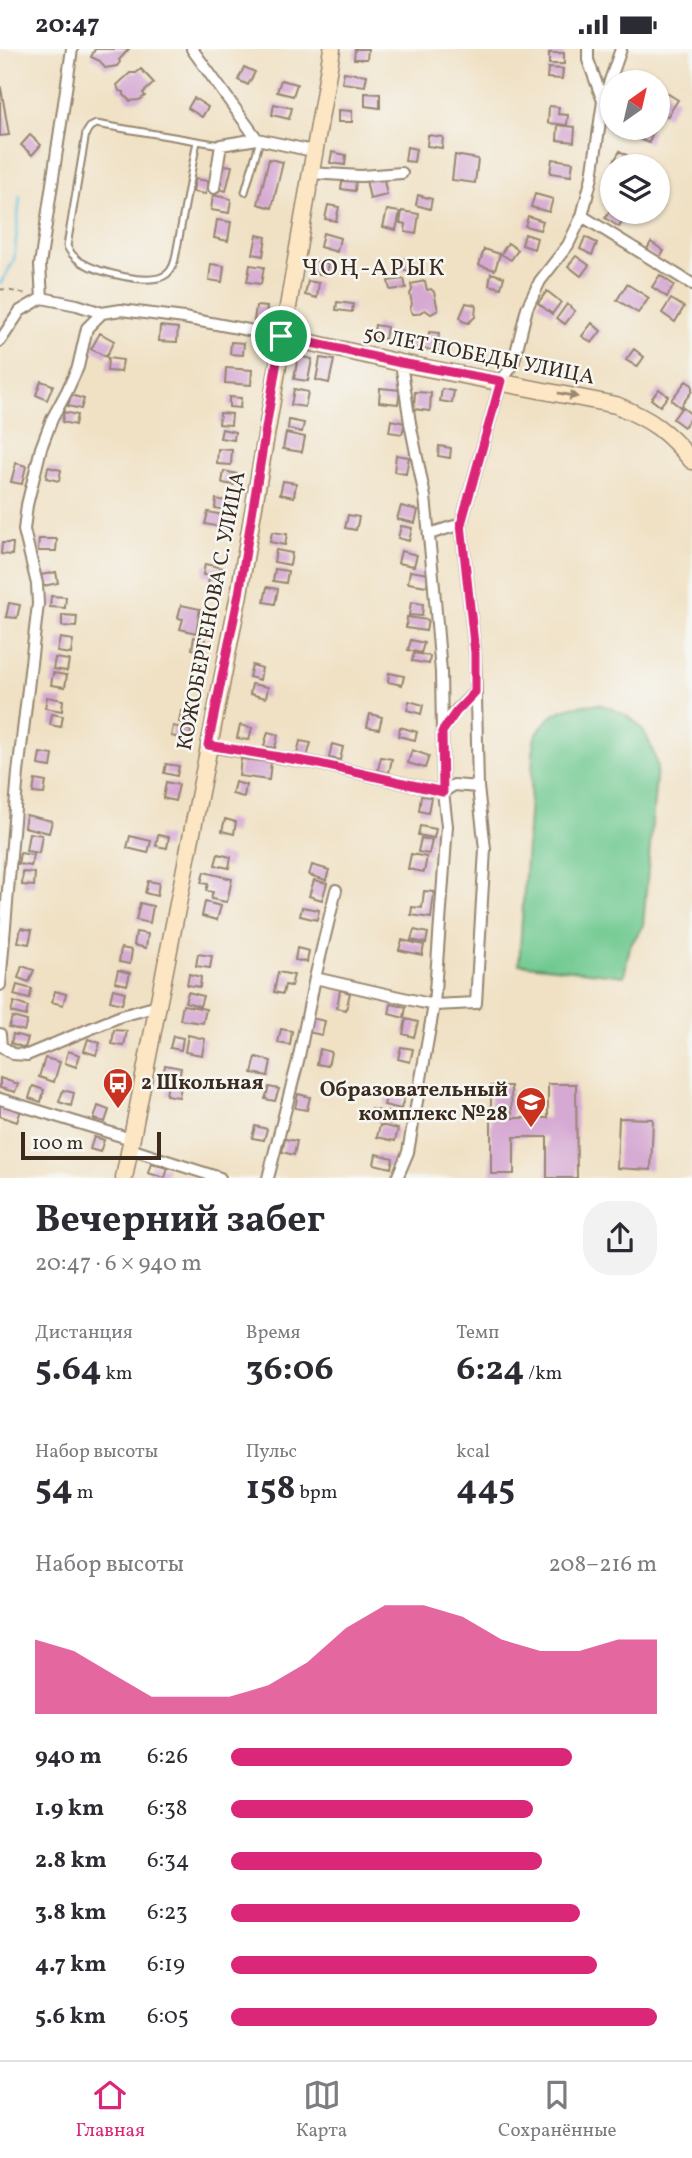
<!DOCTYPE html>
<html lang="ru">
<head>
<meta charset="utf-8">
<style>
	:root { --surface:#fff; --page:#f2f2f3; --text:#2b2b33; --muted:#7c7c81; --line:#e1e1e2; --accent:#db2777 }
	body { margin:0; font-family:Vollkorn,serif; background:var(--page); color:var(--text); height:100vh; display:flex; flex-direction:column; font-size:26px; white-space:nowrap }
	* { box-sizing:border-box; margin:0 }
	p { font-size:23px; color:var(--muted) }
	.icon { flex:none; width:38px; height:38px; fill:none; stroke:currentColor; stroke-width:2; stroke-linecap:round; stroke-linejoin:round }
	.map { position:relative; height:1129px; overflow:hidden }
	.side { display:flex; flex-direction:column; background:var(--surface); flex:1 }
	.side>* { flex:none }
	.needle { width:46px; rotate:34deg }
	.controls { position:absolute; left:600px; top:21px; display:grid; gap:14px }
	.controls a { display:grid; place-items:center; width:70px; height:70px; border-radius:50%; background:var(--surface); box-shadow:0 2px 5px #0004; font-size:35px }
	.scale { position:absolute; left:21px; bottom:18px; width:140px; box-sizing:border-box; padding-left:7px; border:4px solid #3b2a1e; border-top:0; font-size:19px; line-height:24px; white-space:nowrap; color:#3b2a1e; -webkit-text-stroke:5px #f6f6f2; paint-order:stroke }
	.pin { position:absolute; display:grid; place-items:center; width:60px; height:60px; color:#fff; margin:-30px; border:4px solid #fff; border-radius:50%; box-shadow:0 2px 7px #0007 }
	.round { display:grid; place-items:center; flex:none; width:74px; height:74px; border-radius:28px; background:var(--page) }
	.head { display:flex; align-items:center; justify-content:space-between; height:119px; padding:0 35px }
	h1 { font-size:38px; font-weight:700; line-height:52px }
	.metrics { display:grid; grid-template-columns:repeat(3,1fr); gap:10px; height:119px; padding:7px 35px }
	.metrics div { display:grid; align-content:center }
	.metrics b { font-size:35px; font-weight:700 }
	.metrics small { font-size:19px; font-weight:400 }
	.metrics p { font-size:19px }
	.chart { height:196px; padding:14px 35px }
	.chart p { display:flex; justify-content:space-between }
	.chart svg { width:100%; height:126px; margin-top:7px; fill:var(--accent); opacity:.7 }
	ul { padding:0 35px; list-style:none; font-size:23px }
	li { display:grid; grid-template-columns:112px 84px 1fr; align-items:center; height:52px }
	li i { height:18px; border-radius:9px; background:var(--accent) }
	.status { display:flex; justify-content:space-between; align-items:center; height:49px; padding:0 35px; background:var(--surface); direction:ltr }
	.status svg { height:19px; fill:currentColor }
	.tab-bar { display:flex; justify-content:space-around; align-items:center; height:98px; border-top:2px solid var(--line); background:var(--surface); font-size:19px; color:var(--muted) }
	.tab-bar a { display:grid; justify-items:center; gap:4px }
	.tab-bar .on { color:var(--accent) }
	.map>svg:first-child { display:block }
</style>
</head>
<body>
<div class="status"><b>20:47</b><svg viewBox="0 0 49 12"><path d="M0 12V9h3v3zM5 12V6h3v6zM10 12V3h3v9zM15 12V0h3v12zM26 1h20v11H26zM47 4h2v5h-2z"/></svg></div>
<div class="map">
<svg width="692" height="1129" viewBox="0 0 692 1129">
	<rect width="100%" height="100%" fill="#f6f6f2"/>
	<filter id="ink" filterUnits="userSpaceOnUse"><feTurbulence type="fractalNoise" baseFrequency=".0143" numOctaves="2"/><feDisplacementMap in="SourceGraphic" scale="14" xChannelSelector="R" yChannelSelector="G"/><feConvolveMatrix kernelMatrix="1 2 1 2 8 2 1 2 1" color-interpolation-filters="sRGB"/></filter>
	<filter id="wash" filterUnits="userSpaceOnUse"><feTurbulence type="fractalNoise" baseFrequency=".00686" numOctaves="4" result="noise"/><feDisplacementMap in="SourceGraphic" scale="28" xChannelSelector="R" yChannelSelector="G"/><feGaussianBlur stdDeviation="1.57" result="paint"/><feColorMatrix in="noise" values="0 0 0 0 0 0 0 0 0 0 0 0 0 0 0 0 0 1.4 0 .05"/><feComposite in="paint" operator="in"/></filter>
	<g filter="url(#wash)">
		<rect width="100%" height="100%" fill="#f0e1c4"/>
		<path fill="#70c990" stroke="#567a57" stroke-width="2" d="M598,655C636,666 648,679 657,717L643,877L630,897L624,927L519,915L534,691C548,661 568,656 598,655Z"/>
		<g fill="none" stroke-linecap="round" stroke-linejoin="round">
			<path stroke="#5cc0da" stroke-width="2.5" d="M0,235L14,212L20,147"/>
		</g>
		<g id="blocks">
			<path fill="#d6a9d3" d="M95,0H129L119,11L120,13L117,17L105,19L100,12L91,8Z
				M355,0H368L367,10H354Z
				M549,4H564V15H549Z
				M244,18L255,23L248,36L238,31Z
				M548,19L563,20L562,30L547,29Z
				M141,20L154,34L143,44L145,47L139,51L130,52L124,46V43L119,42L117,36L130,24H136Z
				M344,23L367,26L365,37L342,34Z
				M281,31L297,35L293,47L277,43Z
				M1,39L9,86L0,87V40Z
				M662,41L678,51L667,68L658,63V47Z
				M365,44L380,45V59L365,57Z
				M194,49L208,58L202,68L188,59Z
				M274,55L292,59L289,70L272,66Z
				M549,57L559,58L558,65L568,66L567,76L548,74Z
				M338,61L352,62V73H338Z
				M558,76L575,78L574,93L557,91Z
				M638,79H646L653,82L649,94L634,88Z
				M30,86L41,96L32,106L21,96Z
				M428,86L443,88L442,99L427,97Z
				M407,98L416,100L414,113L405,112Z
				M620,102L631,109L625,117L614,112Z
				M332,103L346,106L345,116L330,114Z
				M455,106L478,110L475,134L452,131Z
				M269,110L283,113L272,159L258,155Z
				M552,110L573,113L571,127L550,124Z
				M225,116L232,117L226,142L219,140Z
				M343,126L356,128L355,142L341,140Z
				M383,127L387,146L370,150L366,131Z
				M195,130L208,132L206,145L193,143Z
				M535,145L553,150L549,163L531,158Z
				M213,146L231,150L229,164L211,161Z
				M418,146L432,150L430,160L416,156Z
				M328,156L339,158L336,172L325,170Z
				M612,159V163H622L627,166L619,178L605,169Z
				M387,161L400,163L396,181L383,178Z
				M402,162L419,165L416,185L405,183L406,175L400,174Z
				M528,167L543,172L540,181L525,177Z
				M217,171L231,173L228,192L214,189Z
				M323,184L340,189L337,203L320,198Z
				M525,185L537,189L534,200L522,196Z
				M257,186L266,188L263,207L253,205Z
				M585,188L597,194L592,206L580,200Z
				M651,193L664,202L658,210L646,202Z
				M508,194L518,201L511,211L501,205Z
				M484,200L500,205L495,221L479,216Z
				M576,207L589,216L581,227L568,217Z
				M400,209L413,211L412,222L398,220Z
				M313,212L328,214L326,226L311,224Z
				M211,215L224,217L222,233L209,231Z
				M250,216L264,218L261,235L247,233Z
				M491,224L504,228L501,239L489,236Z
				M660,226L674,236L667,248L652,238Z
				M404,230L406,239L390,241L388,232Z
				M308,232L319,234L317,249L305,246Z
				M425,232L427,241L431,240L434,243L438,261L431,265L425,261L417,265H413L410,260L412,255L410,245L412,241L411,235Z
				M627,235L649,249L638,264L617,251Z
				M547,242L561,253L552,265L538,254Z
				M671,250L684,258L675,273L662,264Z
				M337,253L353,255L352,263L336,261Z
				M466,254L476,256L475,268L468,274L462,272L460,268Z
				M567,255L575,262L565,275L557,269Z
				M256,257L267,258L265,274L254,272Z
				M592,274L601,282L592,294L582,287Z
				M375,276L387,278L385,290L373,288Z
				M160,277L178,279L177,293L159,292Z
				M429,283L439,284L438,295L451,296V303L407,298V291L428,293Z
				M100,284L114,292L106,308L91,300Z
				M231,293L244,294L243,306L230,305Z
				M634,300L644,308L637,318L626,311Z
				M298,307L312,310L308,332L294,330Z
				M108,309L123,311L121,323L107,322Z
				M320,309L334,311L329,334L316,331Z
				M226,319L252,321L251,336L225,334Z
				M41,332L53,336L47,351L36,346Z
				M686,332L692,336V342L680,358L671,351Z
				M380,339L400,341L398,355L379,353Z
				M294,340L308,343L305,358L291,356Z
				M442,340L454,342L452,354L440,352Z
				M659,340L668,347L660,357L651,350Z
				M415,343L431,344L430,362L414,360Z
				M71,346L84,350L81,360L68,357Z
				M229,348L241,349L240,359L229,358Z
				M682,358L692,366L684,378L673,370Z
				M64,363L77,366L75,376L62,373Z
				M220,364L232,365L231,376L219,375Z
				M289,371L304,374L302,383L288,380Z
				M391,371L405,374L402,385L389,383Z
				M222,380L235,383L234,391L220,389Z
				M286,384L305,388L302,403L283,400Z
				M439,397L451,399L450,409L438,407Z
				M218,400L232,401L231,416L217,415Z
				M396,406L409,408L406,425L394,423Z
				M16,414L26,417L22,435L11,433Z
				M48,418L61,421L59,432L46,429Z
				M224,422L237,425L234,436L222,434Z
				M283,432L296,434L294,448L280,445Z
				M216,450L231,453L229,462L215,459Z
				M401,457L418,461L415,474L397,470Z
				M208,463L233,468L230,480L205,475Z
				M348,466L359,468L356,481L345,479Z
				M401,477L412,479L409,492L398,489Z
				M272,483L287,485L285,496L270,493Z
				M39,490H57L56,502H38Z
				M2,494H13L12,506L1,505Z
				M276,501L292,504L290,516L274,513Z
				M401,502L417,506L414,517L398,514Z
				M205,515L223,519L221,529L203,526Z
				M275,520L288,522L286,534L273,532Z
				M410,522L429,525L427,537L408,534Z
				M56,523L58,534L43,537L41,526Z
				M209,530L221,532L219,543L207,541Z
				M267,538L278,540L275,555L264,553Z
				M51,547L66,548L65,559L50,558Z
				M411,553L423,555L422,567L409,566Z
				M9,554L20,556L17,569L6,568Z
				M181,556L200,560L196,584L180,580L183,570L178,569Z
				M62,566L77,567L76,578L62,577Z
				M407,568L428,571L426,582L406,579Z
				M194,588L205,591L203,602L192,600Z
				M60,589L73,591L71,605L57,603Z
				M411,591L424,594L421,604L408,601Z
				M414,604L430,607L429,615L412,612Z
				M55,609L69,611L67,622L53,620Z
				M252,616L262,619L260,631L249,628Z
				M53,624L67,626L65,638L51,636Z
				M389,624L404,627L402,636L388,633Z
				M252,635L268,638L266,649L250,645Z
				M47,648L63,651L62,662L45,659Z
				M409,652L423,656L421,665L407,661Z
				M181,662L192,665L190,676L179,673Z
				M52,665L63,667L61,678L50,676Z
				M370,665L382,668L379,680L367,678Z
				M240,676L252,679L249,691L237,689Z
				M173,677L191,681L189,691L171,687Z
				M400,678L417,683L415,691L398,687Z
				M268,683L278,686L275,699L264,697Z
				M300,692L311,694L307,708L297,705Z
				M332,695L343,698L340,711L329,709Z
				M412,701L429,707L425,719L408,714Z
				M40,704L53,706L51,718L38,716Z
				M381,708L392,710L389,724L378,721Z
				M241,710L271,713L269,731L239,727Z
				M166,715L179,717L177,727L164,724Z
				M35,731L46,733L44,745L33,744Z
				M166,733L179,736L175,752L163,749Z
				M235,733L246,736L244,748L232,745Z
				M421,747L431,748L428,764L419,762Z
				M26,766L52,772L49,784L24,778Z
				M225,770L236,773L234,785L222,782Z
				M420,777L436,780L434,789L418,786Z
				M29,784L42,786L39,804L26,802Z
				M158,786L169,788L167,799L156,797Z
				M130,787L151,792L148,804L127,799Z
				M421,789L432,791L429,805L418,803Z
				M20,804L33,806L31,817L18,815Z
				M218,805L231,808L229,819L215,816Z
				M411,805L427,808L424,823L408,820Z
				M312,816L329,821L326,831L309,826Z
				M23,823L35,824L34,837L22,836Z
				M204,823L232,830L227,853L211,850L213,843L206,842L208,835L201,834Z
				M314,831L327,834L322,851L309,847Z
				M148,832L159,834L157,847L145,844Z
				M424,842L434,843L431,869L411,866L412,858L422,859Z
				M205,853L221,857L217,871L202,867Z
				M140,854L153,857L150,874L136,871Z
				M302,858L319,861L317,871L300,867Z
				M21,879L32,881L29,895L18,893Z
				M414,881L428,884L426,894L411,891Z
				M136,883L148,885L146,899L134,896Z
				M402,891L424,896L422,906L399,901Z
				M121,899L132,901L130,915L119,913Z
				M297,899L309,902L307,913L295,911Z
				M198,905L212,907L210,919L196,917Z
				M22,917L34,921L29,933L18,929Z
				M118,921L130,924L127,936L115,933Z
				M278,923L294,926L291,937L285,936L283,945L274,943Z
				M189,925L201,928L200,938L187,936Z
				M17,936L32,940L29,950L14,946Z
				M113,940L125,943L122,955L110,952Z
				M340,941L350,944L346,961L337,959Z
				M55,942L66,945L63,956L52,953Z
				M188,943L203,947L200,957L185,953Z
				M14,953L28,958L26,967L11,963Z
				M391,955L406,958L404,969L389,965Z
				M183,956L206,960L203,974L180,971Z
				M12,968L27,972L24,982L9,978Z
				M311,969L325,972L322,986L308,983Z
				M406,970L418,973L414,988L403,985Z
				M281,980L292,982L290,996L278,994Z
				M114,981L127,982L124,997L112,995Z
				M13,985L28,989L25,999L11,994Z
				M188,986L205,990L202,1006L185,1003Z
				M173,987L183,989L181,1001L170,999Z
				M88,990L100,994L96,1006L84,1002Z
				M401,998L413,1000L410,1013L398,1010Z
				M320,1000L331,1003L328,1017L317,1015Z
				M68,1002L80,1006L76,1018L65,1014Z
				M256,1008L271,1012L268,1027L252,1024Z
				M45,1009L60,1013L54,1033L39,1028Z
				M165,1016L181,1019L179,1030L163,1027Z
				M0,1029L18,1035L15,1043L0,1039Z
				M168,1035L181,1037L179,1048L166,1046Z
				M548,1035H576L577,1129H547V1088H514V1125H491V1037H511L512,1069H548Z
				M33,1037L44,1041L41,1053L29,1049Z
				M269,1038L279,1040L275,1052L265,1050Z
				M63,1041L74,1044L71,1057L59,1053Z
				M298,1045L310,1048L307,1061L295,1059Z
				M387,1045L404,1049L401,1060L384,1056Z
				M0,1054L21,1061L17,1073L0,1067Z
				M98,1057L109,1061L105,1073L94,1070Z
				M371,1060L393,1064L391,1075L369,1070Z
				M619,1069L653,1070L651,1121L617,1119Z
				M380,1076L398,1080L395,1092L377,1088Z
				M255,1077L267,1080L264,1091L252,1089Z
				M94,1088L104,1091L100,1103L90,1100Z
				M285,1090L297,1092L294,1106L282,1103Z
				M376,1105L393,1109L391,1119L374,1115Z
				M151,1115L168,1119L165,1129L148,1124Z"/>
		</g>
	</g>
	<g filter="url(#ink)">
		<use href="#blocks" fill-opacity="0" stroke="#968671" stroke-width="2"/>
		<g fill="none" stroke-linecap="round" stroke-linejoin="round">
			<g stroke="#968671" stroke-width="9">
				<path id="service" d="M197,92L176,205C175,212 173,220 167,225C151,238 98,223 81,213C75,209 70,204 67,197L86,84L90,78L96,75L221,96
					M245,143L260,91"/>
			</g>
			<g stroke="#968671" stroke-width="14">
				<path id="minor" d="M192,0L257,90L313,102
					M588,0V11L603,52
					M309,124L361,127L402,124
					M214,139L221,96L257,90
					M582,167L692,235
					M42,249L40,216L72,0
					M0,292L20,262L42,249L77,256L102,264L121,261L184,269L281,287
					M429,485L461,475L501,332L513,316L527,259L540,232L568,196L582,167L592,128L603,52L621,0
					M442,683L455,663L475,643
					M208,697L315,714L443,743L454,736L478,738
					M315,929L434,956L476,954L485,800L478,738L475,604L461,475
					M0,936L18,724L38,555L37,535L24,481L27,456L41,399L52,370L67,342L78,318L87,279L102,264
					M0,985L1,997L13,1005L27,1006L121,967L158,957
					M0,1050L131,1090
					M130,1100L220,1129
					M268,1129L298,1012L315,929L336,841
					M397,1129L408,1103L434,956L447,777L443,743L441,623L433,527L425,448L410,374L401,314"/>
			</g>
			<g stroke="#968671" stroke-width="19">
				<path id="secondary" d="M281,287L401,314L616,356C652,371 667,382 692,412
					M124,1129L239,545L332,0"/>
			</g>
			<path stroke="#968671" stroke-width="2" stroke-dasharray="5 5" stroke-linecap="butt" d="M0,240L28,245"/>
			<use href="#service" stroke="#fff" stroke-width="5"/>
			<use href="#minor" stroke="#fff" stroke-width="10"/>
			<use href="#secondary" stroke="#fce6c4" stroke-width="16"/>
		</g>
		<defs><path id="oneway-solid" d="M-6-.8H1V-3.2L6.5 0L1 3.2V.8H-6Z" transform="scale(1.75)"/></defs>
		<use fill="#9c8871" href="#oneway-solid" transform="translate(568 346) rotate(12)"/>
	</g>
	<g fill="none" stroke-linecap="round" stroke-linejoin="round" filter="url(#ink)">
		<g stroke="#fff" stroke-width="14">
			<path id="route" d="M281,287L401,314L501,332L461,475L475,604V643L456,663L442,683L443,743L315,714L208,696L239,545Z"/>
		</g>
		<use href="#route" stroke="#db2777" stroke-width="9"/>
	</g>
	<defs>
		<g id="bus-pin" transform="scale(1.575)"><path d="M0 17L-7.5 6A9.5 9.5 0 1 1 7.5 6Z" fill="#c8321e" stroke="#f6f6f2"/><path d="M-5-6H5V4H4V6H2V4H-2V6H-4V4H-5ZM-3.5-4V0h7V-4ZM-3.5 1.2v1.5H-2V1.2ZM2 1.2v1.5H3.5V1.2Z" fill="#fff"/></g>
		<g id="school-pin" transform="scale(1.575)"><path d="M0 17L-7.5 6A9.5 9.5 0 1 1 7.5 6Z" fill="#c8321e" stroke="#f6f6f2"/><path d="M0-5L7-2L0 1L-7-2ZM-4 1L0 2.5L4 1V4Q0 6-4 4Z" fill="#fff"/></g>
	</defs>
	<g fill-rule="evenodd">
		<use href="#bus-pin" x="118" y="1034"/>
		<use href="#school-pin" x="531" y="1053"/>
	</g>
	<g text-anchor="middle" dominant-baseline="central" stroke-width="5" stroke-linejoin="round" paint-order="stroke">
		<g font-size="21" fill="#3b2a1e" stroke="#f6f6f2">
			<text transform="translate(479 307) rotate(11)">50 ЛЕТ ПОБЕДЫ УЛИЦА</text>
			<text transform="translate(212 562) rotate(-79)">КОЖОБЕРГЕНОВА С. УЛИЦА</text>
		</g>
		<g font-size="21" font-weight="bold" fill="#3b2a1e" stroke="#f6f6f2" text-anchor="start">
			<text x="141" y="1034">2 Школьная</text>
			<text x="508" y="1041" text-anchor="end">Образовательный<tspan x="508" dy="24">комплекс №28</tspan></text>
		</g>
		<g font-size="24" letter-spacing="2" fill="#3b2a1e" stroke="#f6f6f2">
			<text x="374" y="220">ЧОҢ-АРЫК</text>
		</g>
	</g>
</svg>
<div class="controls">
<a><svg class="needle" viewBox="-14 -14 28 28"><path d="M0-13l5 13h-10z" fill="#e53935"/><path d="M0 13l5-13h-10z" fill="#7c7c81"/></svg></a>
<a><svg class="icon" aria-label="layers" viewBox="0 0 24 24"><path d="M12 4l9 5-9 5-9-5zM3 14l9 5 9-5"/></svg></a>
</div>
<div class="scale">100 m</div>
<div class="pin" style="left:281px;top:287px;background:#1e9e55"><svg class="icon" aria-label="arrive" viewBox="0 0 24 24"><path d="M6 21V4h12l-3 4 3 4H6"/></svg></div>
</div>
<section class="side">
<div class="head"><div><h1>Вечерний забег</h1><p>20:47 · 6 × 940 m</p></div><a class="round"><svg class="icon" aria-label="share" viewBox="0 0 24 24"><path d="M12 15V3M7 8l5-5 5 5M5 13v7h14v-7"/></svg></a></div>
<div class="metrics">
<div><p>Дистанция</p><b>5.64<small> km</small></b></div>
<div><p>Время</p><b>36:06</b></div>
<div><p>Темп</p><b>6:24<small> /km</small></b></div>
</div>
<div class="metrics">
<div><p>Набор высоты</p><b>54<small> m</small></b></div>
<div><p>Пульс</p><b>158<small> bpm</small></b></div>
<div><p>kcal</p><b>445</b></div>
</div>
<div class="chart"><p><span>Набор высоты</span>208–216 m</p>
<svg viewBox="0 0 160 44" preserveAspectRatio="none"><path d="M0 44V18L10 22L20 30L30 38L40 38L50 38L60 34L70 26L80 14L90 6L100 6L110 10L120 18L130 22L140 22L150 18L160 18V44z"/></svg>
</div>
<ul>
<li><b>940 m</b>6:26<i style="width:80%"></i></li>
<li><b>1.9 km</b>6:38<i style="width:71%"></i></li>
<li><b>2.8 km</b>6:34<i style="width:73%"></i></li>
<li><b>3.8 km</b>6:23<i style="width:82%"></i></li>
<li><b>4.7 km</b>6:19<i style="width:86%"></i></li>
<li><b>5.6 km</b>6:05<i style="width:100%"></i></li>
</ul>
</section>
<nav class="tab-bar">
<a class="on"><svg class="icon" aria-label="home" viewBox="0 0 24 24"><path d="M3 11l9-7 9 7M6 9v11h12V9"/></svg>Главная</a>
<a><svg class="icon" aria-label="map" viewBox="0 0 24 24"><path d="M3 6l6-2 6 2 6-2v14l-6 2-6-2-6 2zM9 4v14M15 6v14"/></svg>Карта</a>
<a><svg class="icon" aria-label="saved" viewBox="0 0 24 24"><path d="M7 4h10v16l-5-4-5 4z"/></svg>Сохранённые</a>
</nav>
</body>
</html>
